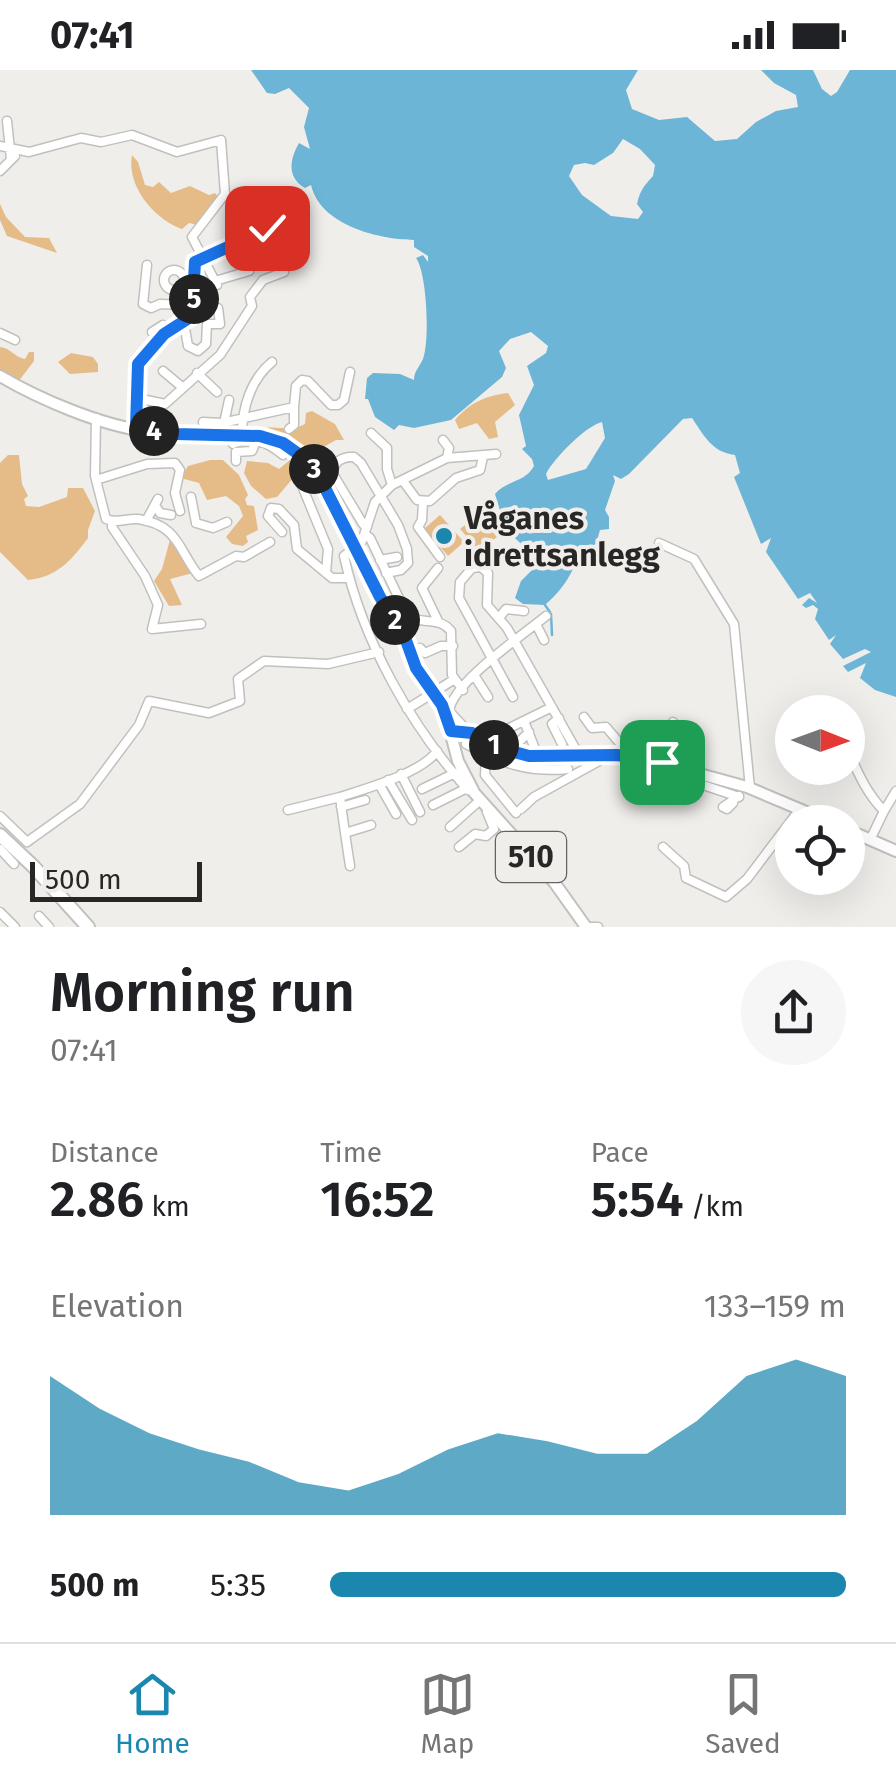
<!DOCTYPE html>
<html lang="en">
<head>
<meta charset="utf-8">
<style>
	:root { --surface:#fff; --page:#f6f6f6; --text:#202124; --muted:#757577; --line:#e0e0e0; --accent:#1b87af }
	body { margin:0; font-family:"Fira Sans",sans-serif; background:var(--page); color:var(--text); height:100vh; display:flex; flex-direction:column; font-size:38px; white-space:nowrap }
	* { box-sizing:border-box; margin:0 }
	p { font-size:32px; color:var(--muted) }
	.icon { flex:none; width:55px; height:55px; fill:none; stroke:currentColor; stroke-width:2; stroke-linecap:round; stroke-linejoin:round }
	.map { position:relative; height:857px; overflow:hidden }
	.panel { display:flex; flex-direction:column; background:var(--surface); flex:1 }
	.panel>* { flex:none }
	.needle { width:65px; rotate:91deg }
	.fabs { position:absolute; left:775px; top:625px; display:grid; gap:20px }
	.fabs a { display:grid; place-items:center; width:90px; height:90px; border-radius:50%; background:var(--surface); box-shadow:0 10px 40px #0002; font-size:50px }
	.scale { position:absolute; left:30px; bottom:25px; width:172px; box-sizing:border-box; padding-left:10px; border:5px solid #282726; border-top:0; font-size:28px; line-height:35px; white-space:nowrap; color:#282726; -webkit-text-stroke:8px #f0eeeb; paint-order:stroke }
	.pin { position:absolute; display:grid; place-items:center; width:85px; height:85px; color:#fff; margin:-42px; border-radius:20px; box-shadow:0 5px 15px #0006 }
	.km { position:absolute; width:50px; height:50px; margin:-25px; border-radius:50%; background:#222; color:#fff; font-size:28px; line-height:50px; text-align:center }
	.round { display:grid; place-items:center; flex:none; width:105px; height:105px; border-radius:52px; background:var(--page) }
	.summary { display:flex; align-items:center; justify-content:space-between; height:170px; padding:0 50px }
	h1 { font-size:55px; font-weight:600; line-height:75px }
	.stats { display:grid; grid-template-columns:repeat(3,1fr); gap:15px; height:170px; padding:10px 50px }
	.stats div { display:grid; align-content:center }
	.stats b { font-size:50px; font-weight:600 }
	.stats small { font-size:28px; font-weight:400 }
	.stats p { font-size:28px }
	.chart { height:280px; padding:20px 50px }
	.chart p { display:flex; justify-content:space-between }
	.chart svg { width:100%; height:180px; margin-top:10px; fill:var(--accent); opacity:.7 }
	ul { padding:0 50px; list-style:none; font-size:32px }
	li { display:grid; grid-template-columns:160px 120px 1fr; align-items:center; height:75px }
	li i { height:25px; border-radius:12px; background:var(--accent) }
	.status { display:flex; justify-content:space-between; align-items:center; height:70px; padding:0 50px; background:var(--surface); direction:ltr }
	.status svg { height:28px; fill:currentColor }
	.menu { display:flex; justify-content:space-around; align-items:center; height:140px; border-top:2px solid var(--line); background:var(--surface); font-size:28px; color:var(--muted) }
	.menu a { display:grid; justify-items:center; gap:5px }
	.menu .on { color:var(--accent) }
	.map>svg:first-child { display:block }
</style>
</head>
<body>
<div class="status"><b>07:41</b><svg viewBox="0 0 49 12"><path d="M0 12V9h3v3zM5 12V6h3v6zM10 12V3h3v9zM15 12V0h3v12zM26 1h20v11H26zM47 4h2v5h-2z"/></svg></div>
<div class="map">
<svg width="896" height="857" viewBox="0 0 896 857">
	<rect width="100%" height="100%" fill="#f0eeeb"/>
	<path fill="#e5bc88" d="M132,85L138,92L145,115L153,117L159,112L171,123L190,116L209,125L215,123L219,128L201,156L189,153L182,159C156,150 126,117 132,85Z
		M0,134L6,147L25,167L49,168L57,183L7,166L0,150Z
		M0,277C11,278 14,287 25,289L29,282H34V291L18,312L0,301Z
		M71,283L93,287L98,294V302L70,304L58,292Z
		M508,323L515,335L495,352L498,367L489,369L477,353L459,359L455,350C471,332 485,326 508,323Z
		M312,341L335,354L344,370H336L309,385L301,381L300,374L273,360L261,359C276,354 290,363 305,354L306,343Z
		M271,374L294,383L305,394L277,427L266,429L251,416L244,403L247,391L268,393L279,399L291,389Z
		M8,385H19L22,414L28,426L24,429L26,436L39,437L67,427L68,418H83L95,441L88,460V468C71,491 57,507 28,510L0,482V393Z
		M210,390H223L239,405L248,425L245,429L247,435L254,436L258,460L246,466L248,472L243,476L232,474L226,467L243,446L239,436L226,426L207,430L199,413L184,409L183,404L188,396Z
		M478,444L497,467L479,481L460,459Z
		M440,445L464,472L448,486L424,459Z
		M171,466L193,503L170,509L182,535L169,536L154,511L162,499Z"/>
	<path fill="#6db5d6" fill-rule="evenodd" d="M251,0H638L626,20L632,39L659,50L687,47L715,71L737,69L756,52L776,41L798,37L796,25L774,13L761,0H813L822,19L831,26L837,22L850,0H896V627L875,620L860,608L866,593L848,602L843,596L871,582L865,579L843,589L830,574L836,565L829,570L815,549L818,539L813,535L806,538L802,535L809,528L817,533L810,523L798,529L766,482L771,468L761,474L734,407L740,403L735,385C712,382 705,367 692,348L683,349L629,404L621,409L613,405L615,411L605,440L609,447V459L600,460L596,474L578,481C575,503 561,521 545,535L523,534L515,528L521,511L538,494L531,483L506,460L495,424C506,410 525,413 534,396L532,389L522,379L526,376L519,345L534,315L527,296L546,283L548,276L531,262L510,269L499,281L506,298L502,307L451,350L414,358L399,355L394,360L375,347L368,329H365L367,308L373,303L400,304L414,310C414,301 419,298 423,289C430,270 427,203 416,188L423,185L428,192V186L414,177V170C375,169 320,154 311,115L305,118C286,107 290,89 299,73L310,79L304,57L309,38L289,18L275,24L267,23ZM623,69L640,79L655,95L653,106C644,116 640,120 637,134L643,142L638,149L611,146L582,125L569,106L574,95L585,93L594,95L613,83ZM602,352L605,368L586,399L548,410L546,404C553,389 587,355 602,352Z"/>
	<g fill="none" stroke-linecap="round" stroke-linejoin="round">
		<path stroke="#6db5d6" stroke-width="2.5" d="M545,535L550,542
			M551,544L552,565"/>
		<g stroke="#c2c0bd" stroke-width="11">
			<path id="minor" d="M7,51L11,89
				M0,76L29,82L81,68L101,72L132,65L177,82L221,70L225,124L192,167L217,215
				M0,101L15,86
				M263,153L280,171
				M147,195L143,234L151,238L160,234L213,236L218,238L220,254H207L206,274L198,281L188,276L184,253
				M164 210a10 10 0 1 1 20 0a10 10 0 1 1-20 0Z
				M215,211L249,201
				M152,262L163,255L167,262
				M0,263L15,270
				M163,301L182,317
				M197,303L217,322
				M137,328L165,334L220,285L252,236L250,227L263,210L284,202
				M96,348L95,406L106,449C118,454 126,448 138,449C179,455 178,480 199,506L236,486L244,487L270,472
				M203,352L222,353L294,337L296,316L302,310L308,311L331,335H338L344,330L350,302
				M224,353L229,330
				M134,359L137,354L136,298L164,264L192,246L195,192L239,172L280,141
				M289,359L294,355V337
				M371,363L387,378V399L392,415
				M230,365L233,374C252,365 267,372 283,385
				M242,365C242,338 251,309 272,292
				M443,370L449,378L447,388
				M236,391V382L252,381L256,371
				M96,410L147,394L175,393L180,400L175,423L180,441
				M300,411L328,479L326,503
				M403,411L417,430L430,431L456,408L480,400L483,387
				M191,427L196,453
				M423,432L422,450L418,457L440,487
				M155,435L160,443L171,445
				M146,451L158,429
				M112,452V457L145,506L158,535L152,559L201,554
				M196,453L213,458L227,452
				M367,457L363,454L333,404C333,392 342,386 354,387L361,393L398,455L407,479L408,493L401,500L386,503
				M282,462L268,446L271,438L279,439L294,455L297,479L332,508H349
				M366,465L370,468L407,545C421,556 438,545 451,561L452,605L463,620
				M659,473L694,489L734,554L750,718
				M380,490L397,487
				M438,498L422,518L438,551
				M499,548L506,539L524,541
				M536,554L544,570
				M420,578L425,583L441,576H453
				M474,605L488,627
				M439,619L453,610
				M513,627L459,528L460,512L472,498L481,497L488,503L487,535L507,558L575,678
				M407,639L425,628
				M584,647L592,658L606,657L623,677L625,685
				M559,648L552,654L562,674
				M524,651L535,679
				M465,662L463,656L449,641C453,612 523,565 546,546
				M495,665L552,637
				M466,674C500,693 529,703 568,699
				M516,675L529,662
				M694,675L688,680L694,702
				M849,682C858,704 868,725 884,741L870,770
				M486,686L485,705L516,743
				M661,693L673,652
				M401,704L420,742
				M388,710L412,750
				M686,712H682V708L739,727
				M379,714L396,744
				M422,719L455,703
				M468,720C411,656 363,572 344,486L362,471L375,432L392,415L447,388L496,384
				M637,728L650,711L654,692
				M733,733L727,739L723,737L739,726
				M433,735L467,718
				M341,737L365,730
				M521,739L534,727L599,691
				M288,740L340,727
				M884,741L896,721
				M0,746L27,772L80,734L139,655L149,631L209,643L240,631L238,609L264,591L328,594L379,582
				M371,755L345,763L340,727C365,719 422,703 437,681
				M450,757L478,732
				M345,763L350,796
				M459,777L475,764L486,766L494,759L487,742
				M663,777L684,796L686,808L726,827L747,809L800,739
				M0,779L14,794
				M0,842L15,857
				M39,846L49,857
				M586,857H598"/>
		</g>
		<g stroke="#c2c0bd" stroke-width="14">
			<path id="major" d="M0,306C39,329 100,355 145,361C171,364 197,364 223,365
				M217,365L245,363L266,366L296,381L316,402L380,527L403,562L418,602L444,638L458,691L473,720
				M450,663H472L500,678L529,686H634L747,717L830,752
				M469,717L554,812L586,857
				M848,760L896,781"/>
		</g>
		<g stroke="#c2c0bd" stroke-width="16">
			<path id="highway" d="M0,765L33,796L88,857"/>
		</g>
		<use href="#minor" stroke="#fff" stroke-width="8"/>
		<use href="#major" stroke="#fff" stroke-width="10"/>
		<use href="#highway" stroke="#fff" stroke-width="12"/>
	</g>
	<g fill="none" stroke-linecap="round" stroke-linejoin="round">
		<g stroke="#fff" stroke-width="20">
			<path id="route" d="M267,158L263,153L239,172L195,192L192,246L164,264L138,294L136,357L176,364L260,366L283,373L304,388L322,412L380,527L403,562L416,598L442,635L451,661L472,663L500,678L529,686L617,685L662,692"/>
		</g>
		<use href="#route" stroke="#1a73e8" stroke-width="12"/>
	</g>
	<circle fill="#1b87af" stroke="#f0eeeb" stroke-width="4" cx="444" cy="466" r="10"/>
	<g text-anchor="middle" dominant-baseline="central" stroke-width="8" stroke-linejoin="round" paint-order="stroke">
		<rect fill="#f0eeeb" stroke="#646361" stroke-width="2.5" x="496" y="762" width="70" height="50" rx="8"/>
		<g font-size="30" font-weight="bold" fill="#282726">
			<text x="531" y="787">510</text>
		</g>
		<g font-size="32" font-weight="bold" fill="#282726" stroke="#f0eeeb" text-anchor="start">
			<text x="464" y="448">Våganes<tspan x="464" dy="37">idrettsanlegg</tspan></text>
		</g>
	</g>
</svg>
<div class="fabs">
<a><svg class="needle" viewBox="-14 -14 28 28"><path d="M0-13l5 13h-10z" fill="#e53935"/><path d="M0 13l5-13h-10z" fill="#757577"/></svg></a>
<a><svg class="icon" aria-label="locate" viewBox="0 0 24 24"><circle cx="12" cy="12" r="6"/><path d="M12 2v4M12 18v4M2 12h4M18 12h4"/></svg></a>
</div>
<div class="scale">500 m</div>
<div class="pin" style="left:662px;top:692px;background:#1e9e55"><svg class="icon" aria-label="arrive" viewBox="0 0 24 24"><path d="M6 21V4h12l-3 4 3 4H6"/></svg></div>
<div class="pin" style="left:267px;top:158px;background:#d93025"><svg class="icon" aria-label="check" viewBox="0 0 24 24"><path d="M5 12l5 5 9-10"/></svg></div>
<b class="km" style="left:494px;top:675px">1</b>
<b class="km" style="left:395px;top:550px">2</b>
<b class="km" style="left:314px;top:399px">3</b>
<b class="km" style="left:154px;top:361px">4</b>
<b class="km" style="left:194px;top:229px">5</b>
</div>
<section class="panel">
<div class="summary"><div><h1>Morning run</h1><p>07:41</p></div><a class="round"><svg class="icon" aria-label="share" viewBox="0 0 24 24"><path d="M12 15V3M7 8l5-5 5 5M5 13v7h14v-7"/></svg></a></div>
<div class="stats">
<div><p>Distance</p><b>2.86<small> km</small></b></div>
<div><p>Time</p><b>16:52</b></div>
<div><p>Pace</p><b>5:54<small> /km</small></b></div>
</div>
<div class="chart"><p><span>Elevation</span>133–159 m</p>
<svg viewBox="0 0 160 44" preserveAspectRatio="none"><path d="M0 44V10L10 18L20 24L30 28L40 31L50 36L60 38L70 34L80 28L90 24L100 26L110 29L120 29L130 21L140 10L150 6L160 10V44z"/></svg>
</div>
<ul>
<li><b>500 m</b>5:35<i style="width:100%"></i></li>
</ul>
</section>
<nav class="menu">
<a class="on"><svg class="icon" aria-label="home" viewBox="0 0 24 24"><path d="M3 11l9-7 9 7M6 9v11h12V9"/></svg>Home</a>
<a><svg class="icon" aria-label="map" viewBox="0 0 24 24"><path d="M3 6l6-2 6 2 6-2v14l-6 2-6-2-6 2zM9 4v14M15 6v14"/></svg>Map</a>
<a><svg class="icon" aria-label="saved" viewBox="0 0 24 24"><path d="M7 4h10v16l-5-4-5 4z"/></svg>Saved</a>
</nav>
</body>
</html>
